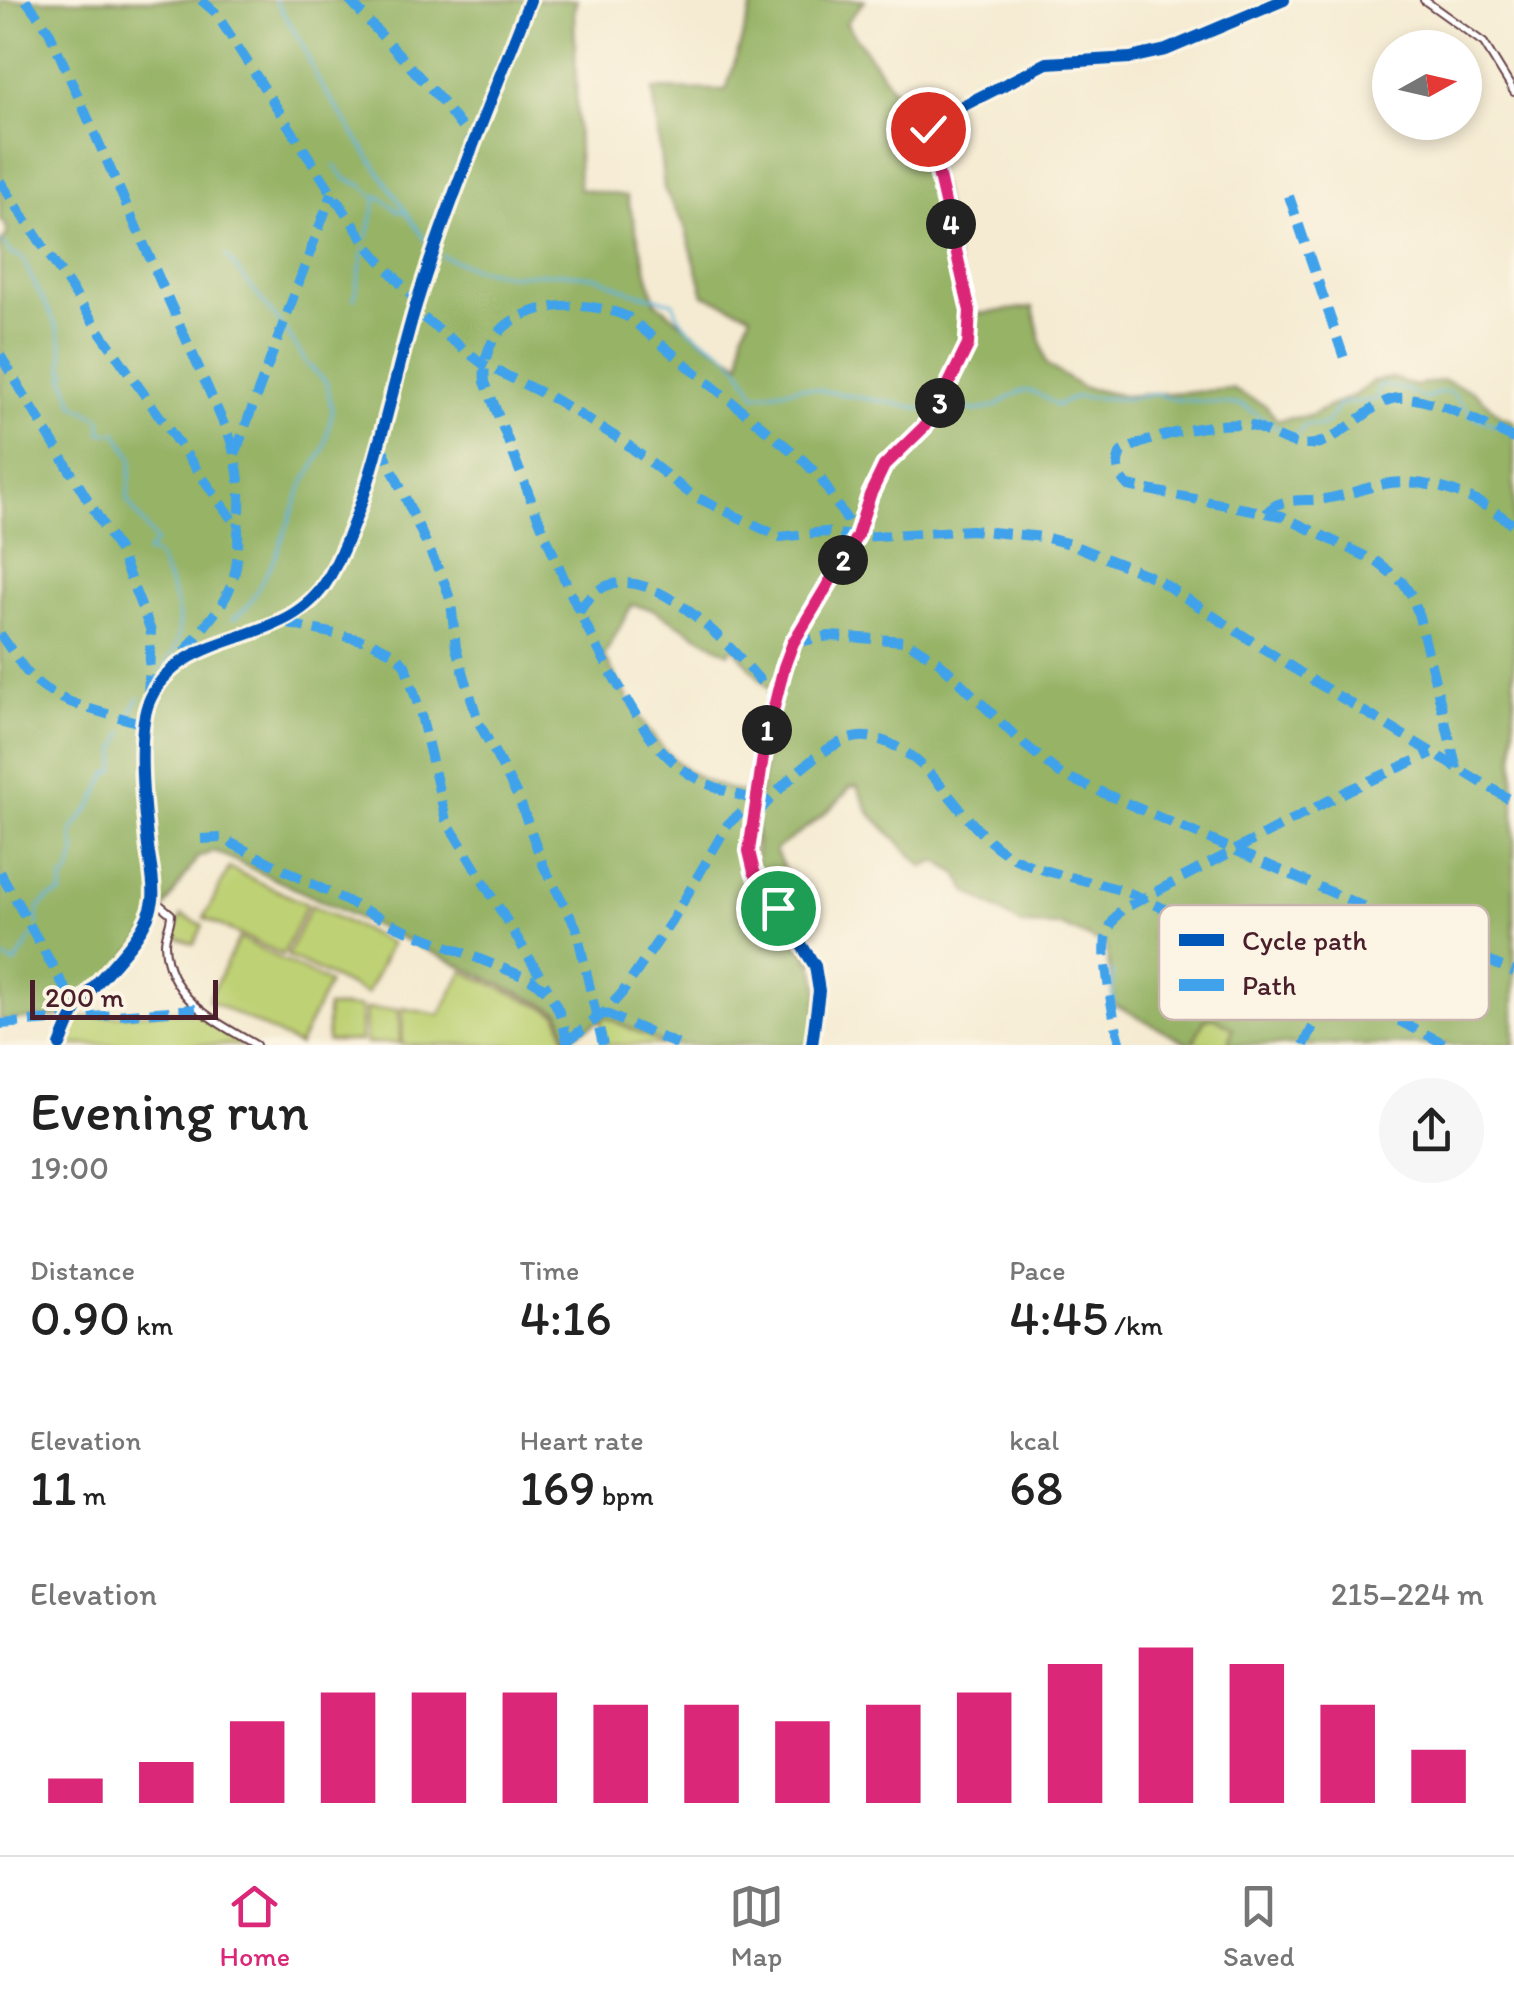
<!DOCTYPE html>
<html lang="en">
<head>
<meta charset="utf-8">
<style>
	:root { --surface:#fff; --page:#f6f6f6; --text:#222; --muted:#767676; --line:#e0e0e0; --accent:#db2777 }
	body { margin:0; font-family:Itim,sans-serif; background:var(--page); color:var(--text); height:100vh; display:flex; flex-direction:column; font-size:38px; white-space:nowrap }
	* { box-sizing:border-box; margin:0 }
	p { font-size:32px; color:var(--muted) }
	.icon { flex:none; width:55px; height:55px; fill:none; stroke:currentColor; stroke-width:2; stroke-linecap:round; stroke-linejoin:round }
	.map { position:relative; height:1045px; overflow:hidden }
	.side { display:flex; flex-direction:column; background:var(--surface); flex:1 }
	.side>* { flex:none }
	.needle { width:65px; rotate:82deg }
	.buttons { position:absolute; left:1372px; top:30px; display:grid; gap:20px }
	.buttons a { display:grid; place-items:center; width:110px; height:110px; border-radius:50%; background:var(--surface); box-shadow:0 5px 15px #0003; font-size:50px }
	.scale { position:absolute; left:30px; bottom:25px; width:188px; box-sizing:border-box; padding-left:10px; border:5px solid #4a1f2b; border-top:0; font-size:28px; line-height:35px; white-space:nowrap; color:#4a1f2b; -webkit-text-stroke:8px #fcf5e5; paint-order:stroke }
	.pin { position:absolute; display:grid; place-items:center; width:85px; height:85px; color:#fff; margin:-42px; border:5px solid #fff; border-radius:50%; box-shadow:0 2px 10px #0007 }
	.km { position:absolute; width:50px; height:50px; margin:-25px; border-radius:50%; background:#222; color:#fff; font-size:28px; line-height:50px; text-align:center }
	.round { display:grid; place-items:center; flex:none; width:105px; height:105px; border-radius:52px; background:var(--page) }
	.overview { display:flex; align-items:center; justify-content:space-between; height:170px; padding:0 30px }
	h1 { font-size:55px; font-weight:600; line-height:75px }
	.stats { display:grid; grid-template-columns:repeat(3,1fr); gap:15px; height:170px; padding:10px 30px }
	.stats div { display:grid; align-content:center }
	.stats b { font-size:50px; font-weight:600 }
	.stats small { font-size:28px; font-weight:400 }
	.stats p { font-size:28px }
	.chart { height:280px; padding:20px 30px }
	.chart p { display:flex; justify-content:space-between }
	.chart svg { width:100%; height:180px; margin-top:10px; stroke:var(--accent); stroke-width:6 }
	.tab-bar { display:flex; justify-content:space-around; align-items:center; height:140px; border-top:2px solid var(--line); background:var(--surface); font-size:28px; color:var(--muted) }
	.tab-bar a { display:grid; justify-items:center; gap:5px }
	.tab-bar .on { color:var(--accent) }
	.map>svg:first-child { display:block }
</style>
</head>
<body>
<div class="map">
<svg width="1514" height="1045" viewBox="0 0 1514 1045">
	<rect width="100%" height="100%" fill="#fcf5e5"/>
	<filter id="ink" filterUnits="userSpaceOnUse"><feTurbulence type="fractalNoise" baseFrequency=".01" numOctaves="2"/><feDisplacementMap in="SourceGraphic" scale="20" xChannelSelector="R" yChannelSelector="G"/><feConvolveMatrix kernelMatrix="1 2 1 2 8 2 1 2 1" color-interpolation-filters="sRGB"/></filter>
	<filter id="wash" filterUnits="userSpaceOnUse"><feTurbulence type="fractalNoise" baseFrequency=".0048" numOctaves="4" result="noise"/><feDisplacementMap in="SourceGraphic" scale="40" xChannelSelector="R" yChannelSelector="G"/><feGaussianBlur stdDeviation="2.25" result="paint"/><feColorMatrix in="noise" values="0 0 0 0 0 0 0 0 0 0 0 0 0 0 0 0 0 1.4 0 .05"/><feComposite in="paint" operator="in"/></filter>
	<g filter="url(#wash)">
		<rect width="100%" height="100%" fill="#f5ebd2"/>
		<path fill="#bed175" stroke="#847850" stroke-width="2.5" d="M229,868L307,904L283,955L204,918Z
			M311,905L391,943L367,994L287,956Z
			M182,915L203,925L194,944L172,936Z
			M239,938L329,983L299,1045L208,1000Z
			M463,971L558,1014L566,1045H402L403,1008L440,1015Z
			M327,1007H361V1041H327Z
			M365,1009H399L400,1043H366Z
			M172,1011L195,1013L250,1045H65L77,1018Z
			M606,1017L666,1045H606L600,1019Z
			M1213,1017L1233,1028L1228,1045H1201L1194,1041L1204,1020Z"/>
		<path fill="#96b366" stroke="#706948" stroke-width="2.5" fill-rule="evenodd" d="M0,0H577L574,9L579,189L627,196L655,301L698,336L741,363L743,332L751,314L704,295L684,224L664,189L653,89L726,90L754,0H865L846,23L923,132L940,185L968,315L1033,307L1046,364L1081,387L1125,396L1232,389L1266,406L1277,420L1309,416L1357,394L1373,381L1392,378L1416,386L1444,380L1473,391L1500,415L1514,422V1045H1228L1233,1028L1213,1017L1204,1020L1194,1041L1187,1043L1114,1004L1106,945L1062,926L1022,925L967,891L956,873L937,861L923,867L869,812L857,786L850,787C837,808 797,834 775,850L797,895L792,905L819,958L814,964L756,877L757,814L749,872L816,972L819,991L812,1045H666L606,1017L567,1039L560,1012L214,851L197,858L156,921L87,1005L71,1016L0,1021V243L7,235V227L0,220ZM632,605L652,609L728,653L733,647L777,699L759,797C740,792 717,787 700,778C653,752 630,700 604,656Z"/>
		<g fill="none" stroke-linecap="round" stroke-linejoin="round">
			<path stroke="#62b5dd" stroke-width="2.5" d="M275,0L301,42L319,82L429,246
				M334,165L346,179C359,184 365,185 374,197L379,196L398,211L407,212
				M367,238L377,196
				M3,242L10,253L23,258C35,294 67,326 63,367L67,372L64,376L74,404L101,419V433H117L132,458L127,500L156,542L147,552L157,556C176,598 194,634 160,673
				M226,256L281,324
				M442,256L473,268L510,275L563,273L597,277L632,292L673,302C684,340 713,337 734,361C742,370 750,385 755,395L802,387L930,410
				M354,299L365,245
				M941,407C961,401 963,412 979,410C1015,408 1014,371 1056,406L1075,397L1126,399L1156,394L1173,399L1242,405L1292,437C1304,432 1302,419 1317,427L1326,424L1340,404L1376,400L1379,385L1408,390L1424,399L1440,392H1450L1474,417L1514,432
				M233,619L248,606L275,558L302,487L324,449L330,423L332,412L327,383L307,364L285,329
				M131,712L139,698
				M37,925L38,909L49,898L61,894L63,879L70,873L76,849C65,827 81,822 92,805C98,795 102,783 108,773L115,771L117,749L124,732
				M0,960L4,958L15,964L33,935
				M1112,971L1113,1004"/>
		</g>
	</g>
	<g filter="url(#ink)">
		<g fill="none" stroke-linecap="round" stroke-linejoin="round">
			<g stroke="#643e44" stroke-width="10">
				<path id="minor" d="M1424,0L1484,43L1514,92
					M153,899L171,914C171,925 165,933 165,944C167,998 216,1022 256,1045
					M60,1045C66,1031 71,1016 80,1004C101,974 148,936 153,900C155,883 150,864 148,847C144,811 136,737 148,704C179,624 287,651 328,579C372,501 390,391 416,305C448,202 491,101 530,0
					M812,1045L819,991L815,966L754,871L749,851L752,821L774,697L793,643L857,536L870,495L884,466L924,427L939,404L967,345L970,311L928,129L933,121L1047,63L1130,58L1166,50L1284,0"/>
			</g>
			<use href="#minor" stroke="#fff" stroke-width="6"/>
			<path stroke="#40a2eb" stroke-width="10" stroke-dasharray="20 10" stroke-linecap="butt" d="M26,0L49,31L230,438C239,469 243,497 238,528
				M201,0L215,12L332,193L371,250L414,299L420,315L483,364L556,400L624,442L692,495L780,537L824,532L860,537L971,530L1043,537L1070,544L1155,578L1307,677L1514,802
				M349,0L439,98L475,145
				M0,181L96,326L238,528C240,599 219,603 183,655
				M1289,196L1345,361
				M0,355L120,553L151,631L148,696
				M380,443L445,584L451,602L456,648L478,721L519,799L544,867L576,927L603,1045
				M235,454L332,193
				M1267,513C1278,496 1306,502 1324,499C1345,496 1364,488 1384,484C1428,476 1482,498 1514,526
				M579,612C629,525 740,656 774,697
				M287,621L289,624L371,642L395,654L405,665L420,711L446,820L548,989
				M0,634C11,649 21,667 34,680C60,705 107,713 140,723
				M793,643L829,636L906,641L939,662L1017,738L1060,774L1514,972
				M1457,769L1418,613L1412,596L1402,582L1377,562L1282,516L1128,486C1118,476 1115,465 1121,452C1148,437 1225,417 1255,427C1271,432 1288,445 1305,445C1327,445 1342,431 1359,419C1369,412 1380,402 1392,399C1423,391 1485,425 1514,439
				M755,800C731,793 705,786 685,771C656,751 637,718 620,688C563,592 526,485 485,382C477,304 574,293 628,317L804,461L821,479L857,536
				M758,813C780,787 831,733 867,737C936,747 957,830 1016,859C1055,878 1100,880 1139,897C1174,912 1207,932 1241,948C1310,980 1380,1010 1447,1045
				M201,839L221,838L396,926L530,979C558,995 561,1015 568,1045
				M0,872L76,1008
				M604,1013L679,1045
				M0,1024L196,1009
				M567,1041L604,1013L622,993L673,919L728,824L755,800
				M1121,1045C1114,1024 1102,959 1106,939C1108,928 1114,918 1121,910L1349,790L1432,753
				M1304,1045L1371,910"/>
			<g stroke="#fcf5e5" stroke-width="19">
				<path id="cycleway" d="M60,1045C66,1031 71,1016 80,1004C101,974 148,936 153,900C155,883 150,864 148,847C144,811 136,737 148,704C179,624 287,651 328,579C372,501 390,391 416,305C448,202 491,101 530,0
					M812,1045L819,991L815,966L754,871L749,851L752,821L774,697L793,643L857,536L870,495L884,466L924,427L939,404L967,345L970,311L928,129L933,121L1047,63L1130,58L1166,50L1284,0"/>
			</g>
			<use href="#cycleway" stroke="#0057b8" stroke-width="12"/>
		</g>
	</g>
	<g fill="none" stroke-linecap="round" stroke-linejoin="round" filter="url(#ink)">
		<g stroke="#fff" stroke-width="20">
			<path id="route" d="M778,908L754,872L749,851L765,743L784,667L793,643L857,536L870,495L884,466L924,427L939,404L968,345L970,311L928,129"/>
		</g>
		<use href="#route" stroke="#db2777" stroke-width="12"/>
	</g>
	<rect x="1159" y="905" width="330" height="115" rx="15" fill="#fcf5e5" stroke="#c7b5ad" stroke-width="2.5"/>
	<rect x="1179" y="934" width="45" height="12" fill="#0057b8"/>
	<rect x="1179" y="979" width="45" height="12" fill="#40a2eb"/>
	<g font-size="28" fill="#4a1f2b">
		<text x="1242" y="950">Cycle path</text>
		<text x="1242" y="995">Path</text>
	</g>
</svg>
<div class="buttons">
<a><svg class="needle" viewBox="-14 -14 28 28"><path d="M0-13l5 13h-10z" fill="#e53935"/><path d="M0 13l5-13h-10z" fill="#767676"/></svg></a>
</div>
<div class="scale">200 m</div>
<div class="pin" style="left:778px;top:908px;background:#1e9e55"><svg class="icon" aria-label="arrive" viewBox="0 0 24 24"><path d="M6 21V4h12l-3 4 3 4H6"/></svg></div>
<div class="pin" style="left:928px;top:129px;background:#d93025"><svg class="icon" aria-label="check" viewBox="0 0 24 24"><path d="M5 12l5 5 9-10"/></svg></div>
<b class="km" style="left:767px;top:730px">1</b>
<b class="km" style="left:843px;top:560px">2</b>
<b class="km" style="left:940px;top:403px">3</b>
<b class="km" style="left:951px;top:224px">4</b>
</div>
<section class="side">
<div class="overview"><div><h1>Evening run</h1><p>19:00</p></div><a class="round"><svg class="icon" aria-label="share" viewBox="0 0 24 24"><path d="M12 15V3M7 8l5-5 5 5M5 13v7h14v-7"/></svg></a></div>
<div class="stats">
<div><p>Distance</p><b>0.90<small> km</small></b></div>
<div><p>Time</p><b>4:16</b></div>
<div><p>Pace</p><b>4:45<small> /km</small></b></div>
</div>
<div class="stats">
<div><p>Elevation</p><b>11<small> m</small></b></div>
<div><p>Heart rate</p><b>169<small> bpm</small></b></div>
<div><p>kcal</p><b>68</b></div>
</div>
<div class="chart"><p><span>Elevation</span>215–224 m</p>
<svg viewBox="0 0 160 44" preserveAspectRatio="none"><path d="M5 44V38M15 44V34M25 44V24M35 44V17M45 44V17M55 44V17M65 44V20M75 44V20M85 44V24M95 44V20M105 44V17M115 44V10M125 44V6M135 44V10M145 44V20M155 44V31"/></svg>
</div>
</section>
<nav class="tab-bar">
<a class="on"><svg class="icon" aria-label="home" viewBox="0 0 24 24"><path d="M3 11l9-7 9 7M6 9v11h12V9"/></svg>Home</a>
<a><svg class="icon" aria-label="map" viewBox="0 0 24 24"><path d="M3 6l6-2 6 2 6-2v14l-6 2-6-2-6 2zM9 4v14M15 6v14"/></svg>Map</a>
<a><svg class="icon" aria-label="saved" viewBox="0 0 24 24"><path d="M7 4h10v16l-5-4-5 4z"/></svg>Saved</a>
</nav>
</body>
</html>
